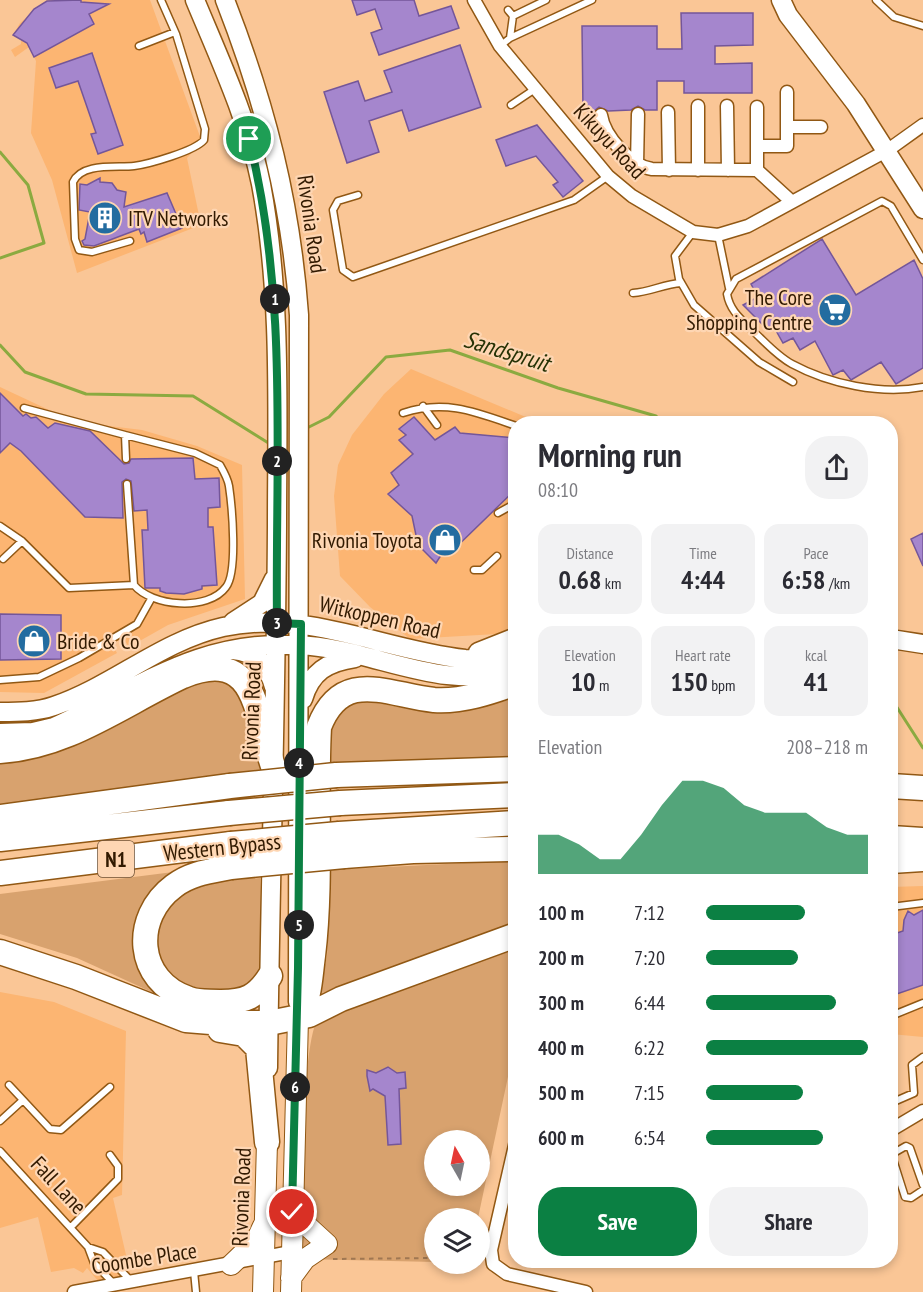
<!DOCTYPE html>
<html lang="en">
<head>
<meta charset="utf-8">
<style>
	:root { --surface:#fff; --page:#f2f2f3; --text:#2b2b33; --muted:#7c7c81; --accent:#0b8043 }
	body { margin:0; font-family:"PT Sans Narrow",sans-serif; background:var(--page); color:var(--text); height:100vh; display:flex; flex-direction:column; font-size:22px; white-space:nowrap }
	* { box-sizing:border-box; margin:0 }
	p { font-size:20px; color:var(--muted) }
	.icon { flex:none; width:33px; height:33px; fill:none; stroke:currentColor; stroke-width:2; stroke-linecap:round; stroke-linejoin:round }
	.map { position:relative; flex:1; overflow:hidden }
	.panel { position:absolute; left:508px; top:416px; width:390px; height:852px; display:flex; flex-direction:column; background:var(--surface); border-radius:24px; box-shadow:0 3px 9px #0003 }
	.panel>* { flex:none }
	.needle { width:39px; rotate:351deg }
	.controls { position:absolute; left:424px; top:1130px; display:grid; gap:12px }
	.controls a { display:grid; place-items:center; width:66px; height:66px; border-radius:50%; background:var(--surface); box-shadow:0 3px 9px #0003; font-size:30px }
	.pin { position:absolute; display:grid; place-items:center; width:51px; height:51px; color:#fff; margin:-26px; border:3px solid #fff; border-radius:50%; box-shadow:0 2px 6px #0007 }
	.km { position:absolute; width:30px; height:30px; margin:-15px; border-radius:50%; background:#222; color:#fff; font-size:16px; line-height:30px; text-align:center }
	.round { display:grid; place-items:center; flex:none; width:63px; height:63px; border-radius:24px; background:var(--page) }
	.summary { display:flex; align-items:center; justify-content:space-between; height:102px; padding:0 30px }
	h1 { font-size:33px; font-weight:800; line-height:45px }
	.figures { display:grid; grid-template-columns:repeat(3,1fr); gap:9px; height:102px; padding:6px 30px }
	.figures div { display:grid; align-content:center; border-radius:15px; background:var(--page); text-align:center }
	.figures b { font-size:26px; font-weight:800 }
	.figures small { font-size:16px; font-weight:400 }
	.figures p { font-size:16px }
	.chart { height:168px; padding:12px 30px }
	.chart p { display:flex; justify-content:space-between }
	.chart svg { width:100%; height:108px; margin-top:6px; fill:var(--accent); opacity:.7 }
	.action { display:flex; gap:12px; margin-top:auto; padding:12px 30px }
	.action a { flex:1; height:69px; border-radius:24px; background:var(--accent); color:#fff; font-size:24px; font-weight:800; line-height:69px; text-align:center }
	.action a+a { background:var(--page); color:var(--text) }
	ul { padding:0 30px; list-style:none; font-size:20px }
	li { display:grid; grid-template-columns:96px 72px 1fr; align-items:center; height:45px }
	li i { height:15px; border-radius:8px; background:var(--accent) }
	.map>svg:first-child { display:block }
</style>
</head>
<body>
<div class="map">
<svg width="923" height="1292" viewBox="0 0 923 1292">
	<rect width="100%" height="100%" fill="#fac696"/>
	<path fill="#fcb572" d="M47,0H150L202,142L187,158L201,225L77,273L52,180L31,133L36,61L29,47L15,57L11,50L21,44V40L13,35L20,23Z
		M411,369L540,423H516V633L410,639L370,607L340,576L334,496L338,465L352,435L384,394Z
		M0,387L64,417L93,424L142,430L197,446L242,465L245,599L168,625L129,647L123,638L112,644L117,653L44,693L0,692Z
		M923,886V1037L891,1034V887Z
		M0,992L54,1002L126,1031L122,1195L113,1198L131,1277L99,1282L87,1268L83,1273L74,1268L51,1272L38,1217L0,1228Z"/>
	<path fill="#d8a26e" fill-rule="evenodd" d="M212,678L235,685L247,706L262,776L107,797L0,804V760L198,680Z
		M516,698V758L331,769L332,722L354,701C381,701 406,710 433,712C461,714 490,705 516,698Z
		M484,862H516V924L319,994L327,956L330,870Z
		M189,870L146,903L167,999L77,958L0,934V894Z
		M260,878L262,976L248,988L217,991L183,985L173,979L158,956L156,932L158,922L179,894L208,882Z
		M516,941V1039L478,1218H435V1262L301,1259C302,1214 300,1044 319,1016ZM435,1140H480V1185H435Z"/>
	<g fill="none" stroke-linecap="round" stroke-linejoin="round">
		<path stroke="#8baa40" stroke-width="3" d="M0,152L28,185L44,243L0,258
			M0,345L25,372L86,394L193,396L270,444
			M305,429L329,417L386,357L450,350L558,388L656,416L663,423
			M891,698L923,748"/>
	</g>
	<path fill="#a586cd" stroke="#745699" stroke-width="1.5" d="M81,0V2L109,4L89,14L94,24L34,57L27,43L13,35L34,9L47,1Z
		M352,0H414L419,16L451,6L459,28L379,55L371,33L382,29L375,9L357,15Z
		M681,13H753V45L715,46V64L752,63V93H684V81H657V110H645L638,106L631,110L608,111L599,107L594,111H583L582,26H657V49H682Z
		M460,45L481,107L409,131L402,110L369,121L379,152L347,163L324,92L358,81L365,101L392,92L384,71Z
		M92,53L123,145L98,154L91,134L96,133L78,81L56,88L49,68Z
		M537,125L583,181L563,197L553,185L558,182L536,156L506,166L496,140Z
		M100,178V182L112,183L117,190L126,192L124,207L167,193L182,228L147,242L144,232L141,234L139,229L94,246L84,245L82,241L85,239L90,212L79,210L80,184L87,185Z
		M822,239L856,295L914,260L923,279V368L896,384L881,362L851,380L843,370L833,375L815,341L800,350L793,338L783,343L775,329L769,331L743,305L758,297L751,284Z
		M0,393L23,416L26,414L31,418L36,417L48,428L55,423L90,431L124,464L129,463L131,459L193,458L195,479L219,478L220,507L208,508V527H213L217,585L202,586V589L184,594L166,593L160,591V588H145L142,530H148L147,510L134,511L131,481L126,479L122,482L123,518L85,517L21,451L10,443L0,453Z
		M414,417L435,440L455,427L460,433L516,438V489L447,556L443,552L436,563L418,545L412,516L388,494L399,485L391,473L413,454L399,440L406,435L399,429Z
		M923,533V566L911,539Z
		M0,614L61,615V659L0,660Z
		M923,910V985L891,996V974L897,971L891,954V935L903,931L904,920L908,911L914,915Z
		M388,1067L397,1073L405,1072L406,1088L399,1089L401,1144L388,1145L385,1096L373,1089L370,1091L367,1076V1070L376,1073Z"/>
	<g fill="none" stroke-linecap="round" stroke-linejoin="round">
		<g stroke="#915814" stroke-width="9">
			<path id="lane" d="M876,0L894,17L923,26
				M508,10L513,16L510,38
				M513,16L546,0
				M139,46L175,32
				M500,46L510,38L592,0
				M511,105L535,89
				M358,195L338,201L333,210L343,270L353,277L574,200L608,176
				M693,232L675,256L679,279L694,305L759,362L793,382
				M718,235L729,288
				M130,241L92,252L79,250L75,239L73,182C82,162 117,168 134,166C149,164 195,151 204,140L205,129L176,34L161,0
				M923,260L891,206L882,201L736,279L727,294C730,311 741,319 753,331C765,342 777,356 792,364C829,384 881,395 923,387
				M633,293C650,292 664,284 681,283
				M423,406L437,425
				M24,408L125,435L126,459
				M403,413C445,399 476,412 516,426
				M125,435L195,453L220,465C224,472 228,479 229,486C232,506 238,572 226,587C208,612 151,606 134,585
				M498,513L516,503
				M0,526L22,541L69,588L134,585L127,484
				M3,559L22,541
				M474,570H482L497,556
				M0,680L39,677L79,658L137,624L151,599
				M891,907L923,903
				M891,1016L923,1003
				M9,1085L23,1100
				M891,1103L914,1093L912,1065L923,1057
				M0,1121L23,1100L50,1129L61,1130L110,1087
				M0,1151L88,1247L94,1263L114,1284
				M891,1153L905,1197L911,1198L923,1190
				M892,1154L906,1146L910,1148L923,1185
				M71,1227L118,1179V1166L110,1155
				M88,1247L103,1252L131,1281
				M194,1271L196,1292"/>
		</g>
		<g stroke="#915814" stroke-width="15">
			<path id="street" d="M474,0L500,46L608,176L632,196L693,232L718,235L748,226L888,150L923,125
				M727,106L728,170
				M668,112L669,170
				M601,115C604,136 631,166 652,169L757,170L792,202
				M787,127H821
				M757,146H787V92
				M637,165L638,114
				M698,170V106
				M757,170V107
				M891,1130L923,1111
				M516,1141L491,1250L493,1264L507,1274L586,1292
				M74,1292L291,1252"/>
		</g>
		<g stroke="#915814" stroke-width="21">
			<path id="secondary" d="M195,0C220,60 248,120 261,184C282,296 277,411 277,525C276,706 270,887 268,1068
				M225,0C266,105 291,203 299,315L298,1002
				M781,0L788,15L856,104L923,209
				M233,622L262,603L274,579
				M891,639L923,644
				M233,650C256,652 268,665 274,687
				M478,652L516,637
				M303,699C311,672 327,662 355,658
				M0,712C18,712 37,712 54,706C113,686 161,641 223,627C307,609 383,650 465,659L485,660L516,654
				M0,733L33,732L54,727C140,688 197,640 297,645C373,648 439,693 516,670"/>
		</g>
		<g stroke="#915814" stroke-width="22">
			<path id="primary" d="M231,1265L256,1241L263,1226
				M291,1278L305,1259L327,1244L292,1212
				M263,1292L267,1142
				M291,1292L298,1018"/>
		</g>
		<g stroke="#915814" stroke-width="27">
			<path id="highway" d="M0,751C68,747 123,704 183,676C260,645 255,718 274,769
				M336,775L516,769
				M891,786L923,788
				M340,803L516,795
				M0,817L230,786
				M339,834L516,823
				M891,838L923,840
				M0,839L229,813
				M344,856L413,851L516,849
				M891,861L923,859
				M231,867C211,871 191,873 174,886C132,917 135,981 189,999C199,1003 210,1001 221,1002C245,1002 257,997 270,976
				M0,873L231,844
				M0,952L76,977L186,1020L223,1023H269L309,1015L341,999L516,935
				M298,1018C310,1000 310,978 313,956C322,880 315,803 319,727C342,667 387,695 434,700C462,702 491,692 516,683
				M220,1030L244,1034L258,1048L267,1142"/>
		</g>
		<path stroke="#9f7752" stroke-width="2" stroke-dasharray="4.5 4.5" stroke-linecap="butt" d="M333,1259L435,1258"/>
		<use href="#lane" stroke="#fff" stroke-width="6"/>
		<use href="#street" stroke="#fff" stroke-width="12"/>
		<use href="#secondary" stroke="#fff" stroke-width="18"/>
		<use href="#primary" stroke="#fff" stroke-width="20"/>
		<use href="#highway" stroke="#fff" stroke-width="24"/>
		<g stroke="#915814" stroke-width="27" stroke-linecap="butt">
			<path id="highway-bridge" d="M230,786L336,775
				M229,813L340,803
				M231,844L339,834
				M231,867L344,856"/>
		</g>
		<use href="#highway-bridge" stroke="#fff" stroke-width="24"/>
	</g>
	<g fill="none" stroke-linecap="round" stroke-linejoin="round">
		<g stroke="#fff" stroke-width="12">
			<path id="route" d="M249,139C289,298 275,461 277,623L301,624L298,968L292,1212"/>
		</g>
		<use href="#route" stroke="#0b8043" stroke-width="8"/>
	</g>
	<defs>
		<g id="building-disc" transform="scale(1.725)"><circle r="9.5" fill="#236ca0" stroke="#fed6b3"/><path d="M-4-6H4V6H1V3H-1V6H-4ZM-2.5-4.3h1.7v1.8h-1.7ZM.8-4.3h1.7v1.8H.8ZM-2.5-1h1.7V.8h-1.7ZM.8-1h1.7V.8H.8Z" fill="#fff"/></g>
		<g id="supermarket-disc" transform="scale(1.725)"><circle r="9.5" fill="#236ca0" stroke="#fed6b3"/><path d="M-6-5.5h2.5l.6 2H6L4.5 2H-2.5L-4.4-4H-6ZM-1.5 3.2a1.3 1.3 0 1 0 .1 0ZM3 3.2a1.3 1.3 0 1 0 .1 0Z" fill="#fff"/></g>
		<g id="shop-disc" transform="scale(1.725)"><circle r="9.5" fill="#236ca0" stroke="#fed6b3"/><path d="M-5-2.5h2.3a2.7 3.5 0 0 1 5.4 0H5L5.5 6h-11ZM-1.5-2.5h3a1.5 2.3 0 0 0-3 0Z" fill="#fff"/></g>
	</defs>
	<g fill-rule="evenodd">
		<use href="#building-disc" x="105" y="218"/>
		<use href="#supermarket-disc" x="835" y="310"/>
		<use href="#shop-disc" x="445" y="540"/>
		<use href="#shop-disc" x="34" y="641"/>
	</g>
	<g text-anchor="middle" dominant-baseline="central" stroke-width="4.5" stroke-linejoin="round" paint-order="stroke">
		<rect fill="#fed6b3" stroke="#6f5236" stroke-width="1.5" x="98" y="841" width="36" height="36" rx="4.5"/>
		<g font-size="21" font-weight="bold" fill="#321a01">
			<text x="116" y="859">N1</text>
		</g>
		<g font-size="22" fill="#321a01" stroke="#fed6b3">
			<text transform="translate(610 141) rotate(47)">Kikuyu Road</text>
			<text transform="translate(312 224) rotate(82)">Rivonia Road</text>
			<text transform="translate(380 617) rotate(13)">Witkoppen Road</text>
			<text transform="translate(251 711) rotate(-88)">Rivonia Road</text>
			<text transform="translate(222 847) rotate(-6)">Western Bypass</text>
			<text transform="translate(59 1185) rotate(47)">Fall Lane</text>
			<text transform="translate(241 1197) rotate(-88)">Rivonia Road</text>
			<text transform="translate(144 1258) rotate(-9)">Coombe Place</text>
		</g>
		<g font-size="22" fill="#321a01" stroke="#fed6b3" text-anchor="start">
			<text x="128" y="218">ITV Networks</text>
			<text x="812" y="297" text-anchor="end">The Core<tspan x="812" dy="25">Shopping Centre</tspan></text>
			<text x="422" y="540" text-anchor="end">Rivonia Toyota</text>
			<text x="57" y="641">Bride &amp; Co</text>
		</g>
		<g font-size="24" font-style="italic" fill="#263205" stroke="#fed6b3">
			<text transform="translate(507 351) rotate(17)">Sandspruit</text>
		</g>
	</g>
</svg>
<div class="controls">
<a><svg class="needle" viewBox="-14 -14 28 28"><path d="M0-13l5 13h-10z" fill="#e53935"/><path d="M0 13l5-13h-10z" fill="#7c7c81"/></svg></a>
<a><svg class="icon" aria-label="layers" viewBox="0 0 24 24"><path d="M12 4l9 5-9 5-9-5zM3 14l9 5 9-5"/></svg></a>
</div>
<div class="pin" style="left:249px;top:139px;background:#1e9e55"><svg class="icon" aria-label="arrive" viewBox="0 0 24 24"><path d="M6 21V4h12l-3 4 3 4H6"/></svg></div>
<div class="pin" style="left:292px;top:1212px;background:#d93025"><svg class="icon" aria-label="check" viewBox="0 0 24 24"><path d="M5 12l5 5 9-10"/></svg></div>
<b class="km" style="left:275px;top:299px">1</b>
<b class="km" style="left:277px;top:461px">2</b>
<b class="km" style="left:277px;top:623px">3</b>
<b class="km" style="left:299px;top:763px">4</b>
<b class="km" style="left:299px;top:925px">5</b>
<b class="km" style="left:295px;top:1087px">6</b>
<section class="panel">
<div class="summary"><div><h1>Morning run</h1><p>08:10</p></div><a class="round"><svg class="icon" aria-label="share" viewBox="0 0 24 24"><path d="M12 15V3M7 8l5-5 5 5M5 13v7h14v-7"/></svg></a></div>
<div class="figures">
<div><p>Distance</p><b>0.68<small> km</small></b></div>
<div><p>Time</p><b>4:44</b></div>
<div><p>Pace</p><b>6:58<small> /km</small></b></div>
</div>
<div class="figures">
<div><p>Elevation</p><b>10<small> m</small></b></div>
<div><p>Heart rate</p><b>150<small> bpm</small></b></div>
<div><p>kcal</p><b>41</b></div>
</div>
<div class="chart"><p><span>Elevation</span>208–218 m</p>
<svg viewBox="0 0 160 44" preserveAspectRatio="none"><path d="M0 44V28L10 28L20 32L30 38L40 38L50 28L60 16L70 6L80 6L90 9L100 16L110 19L120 19L130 19L140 25L150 28L160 28V44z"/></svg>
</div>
<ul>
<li><b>100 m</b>7:12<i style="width:61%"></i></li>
<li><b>200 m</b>7:20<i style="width:57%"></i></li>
<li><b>300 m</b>6:44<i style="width:80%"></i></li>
<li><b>400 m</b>6:22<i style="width:100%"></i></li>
<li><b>500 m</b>7:15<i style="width:60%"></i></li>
<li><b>600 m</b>6:54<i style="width:72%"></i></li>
</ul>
<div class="action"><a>Save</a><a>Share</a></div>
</section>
</div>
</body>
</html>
